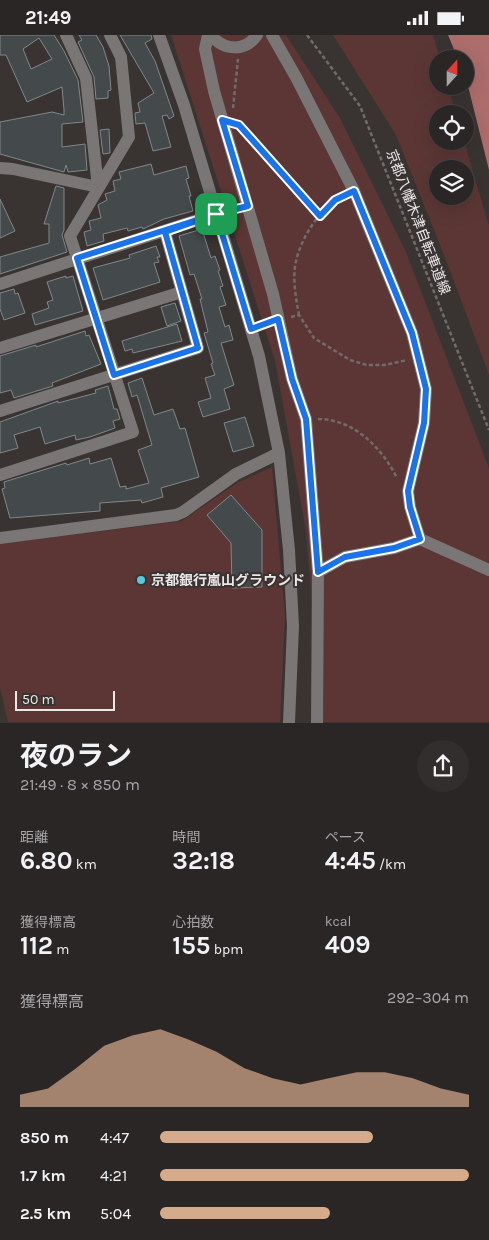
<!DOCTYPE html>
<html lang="ja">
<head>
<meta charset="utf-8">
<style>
	:root { --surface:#2b2626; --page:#332e2e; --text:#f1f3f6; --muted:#a6a5a7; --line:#474343; --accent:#d6ab8b }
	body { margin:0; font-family:Karla,"Noto Sans JP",sans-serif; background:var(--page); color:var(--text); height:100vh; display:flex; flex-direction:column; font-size:19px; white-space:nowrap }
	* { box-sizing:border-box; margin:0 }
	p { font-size:16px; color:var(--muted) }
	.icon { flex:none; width:28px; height:28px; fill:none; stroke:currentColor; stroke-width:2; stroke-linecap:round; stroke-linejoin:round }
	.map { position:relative; height:688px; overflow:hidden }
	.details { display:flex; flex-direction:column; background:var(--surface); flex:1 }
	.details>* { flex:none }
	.needle { width:32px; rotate:21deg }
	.buttons { position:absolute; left:429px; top:15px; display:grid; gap:10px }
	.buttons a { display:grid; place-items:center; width:45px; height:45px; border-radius:50%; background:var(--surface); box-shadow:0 5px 20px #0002,0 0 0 1px var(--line); font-size:25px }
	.scale { position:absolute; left:15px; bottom:12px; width:100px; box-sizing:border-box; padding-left:5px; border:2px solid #ebe7e7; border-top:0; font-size:14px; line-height:18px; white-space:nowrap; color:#ebe7e7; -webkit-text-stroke:4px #393332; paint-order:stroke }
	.pin { position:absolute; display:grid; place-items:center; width:42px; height:42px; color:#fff; margin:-21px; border-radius:10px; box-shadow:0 2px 8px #0006 }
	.round { display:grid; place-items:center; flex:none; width:52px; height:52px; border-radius:26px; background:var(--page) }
	.overview { display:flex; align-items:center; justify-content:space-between; height:85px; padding:0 20px }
	h1 { font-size:28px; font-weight:700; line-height:38px }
	.stats { display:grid; grid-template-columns:repeat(3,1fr); gap:8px; height:85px; padding:5px 20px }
	.stats div { display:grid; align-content:center }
	.stats b { font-size:25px; font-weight:700 }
	.stats small { font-size:14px; font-weight:400 }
	.stats p { font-size:14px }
	.chart { height:140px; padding:10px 20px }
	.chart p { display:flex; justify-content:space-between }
	.chart svg { width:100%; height:90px; margin-top:5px; fill:var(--accent); opacity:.7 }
	ul { padding:0 20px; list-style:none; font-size:16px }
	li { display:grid; grid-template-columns:80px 60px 1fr; align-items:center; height:38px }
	li i { height:12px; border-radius:6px; background:var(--accent) }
	.status { display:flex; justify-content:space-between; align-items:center; height:35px; padding:0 25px; background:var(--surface); direction:ltr }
	.status svg { height:14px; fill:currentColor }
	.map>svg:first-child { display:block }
</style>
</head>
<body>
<div class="status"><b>21:49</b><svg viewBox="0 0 49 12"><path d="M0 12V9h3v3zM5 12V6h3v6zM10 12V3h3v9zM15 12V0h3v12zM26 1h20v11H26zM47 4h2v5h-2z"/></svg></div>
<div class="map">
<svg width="489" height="688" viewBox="0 0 489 688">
	<rect width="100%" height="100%" fill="#393332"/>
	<path fill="#5b3635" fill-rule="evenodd" d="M171,0H286L340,83L406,217L489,433V687H322L306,496L275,326Z
		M333,0H433L440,24H438V51H448L456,79H438V106H464L489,191V340L446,225L396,100ZM438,134H465V161H438Z
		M272,432L285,581L280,687H8L0,653V509L182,486L237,448Z"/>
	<path fill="#ac6d6b" d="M448,0H489V135L465,39V24H458Z"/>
	<path fill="#444a4c" stroke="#818889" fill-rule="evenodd" d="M0,0H54L64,16L78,45L83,87L62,89V112L85,109L87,135L68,137L66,130L64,137L0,119V87L52,77L64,80V75L62,52L27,67L6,20H0ZM39,3L52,24L31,34L23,14Z
		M79,0H96L103,12L109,31L111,55L108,56V63L96,64L94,42L78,7L82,5Z
		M120,0H151L152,4L145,8L155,26L174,81L169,84L167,80L162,81L171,112L153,116L145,88L136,89L135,78L140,77L138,68L154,58Z
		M109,94L110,118L103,119L100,95Z
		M151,129L154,140L186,131L189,143L186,144L191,161H189L193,176L164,184L143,194L142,192L128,196L127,193L103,199L104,206L87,211L84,197L91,195L89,186L101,183L98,170L107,165L105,159L115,156L113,146L121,144L119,137Z
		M56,151L64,153V195L62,200L67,217L0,239V222L49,208V189H44Z
		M0,164L15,196L0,203Z
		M202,194L211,223L215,221L220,235L218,236L223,251L220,252L226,270L219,272L225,292L229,290L233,305L221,308L234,350L224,354L230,374L203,382L198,367L211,363L205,343L215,340L211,329L213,328L204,298L208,297L200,264H202L194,239L190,240L179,201Z
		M156,211L160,222H157L159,227L154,228L160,247L103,265L93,233L130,223L129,220Z
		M66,241V243L73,241L83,276L35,290L32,279L49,273L47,267L53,265L47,247Z
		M14,254L15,259L18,258L25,278L4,285L0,274V258Z
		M175,268L181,286L167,291L161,272Z
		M177,289L182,306L133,318L132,314L125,316L122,306Z
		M85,296L86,301L89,300L101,329L52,348L53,351L14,363L11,355L0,358V321L36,310V312Z
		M142,343L154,380L173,374L180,394L185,393L199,442L161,453L163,462L142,468L141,465L100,468V476L10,483L2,454L5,453L4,447L66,428L67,430L89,423L90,429L111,423L120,452L126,451V454L149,448L138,415L152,410L137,360L132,362L128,348Z
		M108,351L114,374H117L120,384L113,386L115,393L90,402L76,405L75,400L45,409L40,392L14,400L18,413L0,418V387L58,366V368L96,358L95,355Z
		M245,382L254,411L233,417L224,388Z
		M231,460L262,495V552L232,553L231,508L207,480Z"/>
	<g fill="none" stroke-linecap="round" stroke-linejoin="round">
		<path stroke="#716c6b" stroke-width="2.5" stroke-dasharray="4 2.5" stroke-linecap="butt" d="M307,0L360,71L489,395
			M233,73L238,24
			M237,89L320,181
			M299,280C296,263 292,243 296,226C302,201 320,173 343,161
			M291,282L299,280L314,303L350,325L367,330H385L407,325
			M318,384C354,384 382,413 397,443"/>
		<path stroke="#797675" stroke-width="12" d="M159,0L184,70L259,321L279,418L289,515L293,591L289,688
			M208,0L205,14L214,56L273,259L292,344L306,384L318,537L317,688
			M211,0C224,16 245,17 257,0
			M272,0L297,44L354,156L412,298L426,354L424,388L408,456L410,472L420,504
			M0,133L13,134L98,152L86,43L66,0
			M0,249L216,179
			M0,313L182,257
			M0,376L198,313L165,197
			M0,440L133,397L70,201L129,102L121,22L110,0
			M0,503L176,480L183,477L236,439L279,418
			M318,537L345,522L394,513L420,504L489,535"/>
	</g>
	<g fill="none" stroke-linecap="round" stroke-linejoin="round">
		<g stroke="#fff" stroke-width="10">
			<path id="route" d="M216,179L165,197L198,313L114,340L77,223L216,179L251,294L278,284L292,344L306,384L318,537L345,522L394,513L420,504L410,472L408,456L424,388L426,354L412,298L354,156L335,165L320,181L239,90L222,85L248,171L216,179"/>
		</g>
		<use href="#route" stroke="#1a73e8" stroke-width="6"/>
	</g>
	<circle fill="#56c9e0" stroke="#393332" stroke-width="2" cx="141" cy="545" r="5"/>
	<g text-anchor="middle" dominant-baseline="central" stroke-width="4" stroke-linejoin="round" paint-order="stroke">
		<g font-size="14" fill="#ebe7e7" stroke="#393332">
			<text transform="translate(418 187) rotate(69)">京都八幡木津自転車道線</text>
		</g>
		<g font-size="14" font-weight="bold" fill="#ebe7e7" stroke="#393332" text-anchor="start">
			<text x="151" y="545">京都銀行嵐山グラウンド</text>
		</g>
	</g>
</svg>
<div class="buttons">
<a><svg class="needle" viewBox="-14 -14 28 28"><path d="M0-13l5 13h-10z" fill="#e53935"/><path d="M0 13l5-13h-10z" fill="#a6a5a7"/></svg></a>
<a><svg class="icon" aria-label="locate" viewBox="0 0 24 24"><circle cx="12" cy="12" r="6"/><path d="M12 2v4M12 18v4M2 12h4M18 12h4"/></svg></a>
<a><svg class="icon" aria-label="layers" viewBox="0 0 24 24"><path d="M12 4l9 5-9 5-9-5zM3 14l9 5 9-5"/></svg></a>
</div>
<div class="scale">50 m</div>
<div class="pin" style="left:216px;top:179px;background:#1e9e55"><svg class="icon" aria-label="arrive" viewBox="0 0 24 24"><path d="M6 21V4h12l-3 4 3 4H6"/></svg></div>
</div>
<section class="details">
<div class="overview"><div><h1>夜のラン</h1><p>21:49 · 8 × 850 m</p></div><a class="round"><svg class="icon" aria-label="share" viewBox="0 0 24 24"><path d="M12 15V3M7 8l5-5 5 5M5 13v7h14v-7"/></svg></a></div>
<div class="stats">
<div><p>距離</p><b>6.80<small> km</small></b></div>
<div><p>時間</p><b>32:18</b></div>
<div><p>ペース</p><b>4:45<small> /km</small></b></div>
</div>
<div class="stats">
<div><p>獲得標高</p><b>112<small> m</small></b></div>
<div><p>心拍数</p><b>155<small> bpm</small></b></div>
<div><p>kcal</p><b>409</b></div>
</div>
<div class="chart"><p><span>獲得標高</span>292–304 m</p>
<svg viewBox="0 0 160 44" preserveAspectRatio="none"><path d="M0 44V38L10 35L20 25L30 14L40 9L50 6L60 11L70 17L80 25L90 30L100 33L110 30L120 27L130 27L140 30L150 35L160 38V44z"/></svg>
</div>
<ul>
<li><b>850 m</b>4:47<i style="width:69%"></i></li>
<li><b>1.7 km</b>4:21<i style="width:100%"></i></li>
<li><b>2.5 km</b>5:04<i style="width:55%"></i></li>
</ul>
</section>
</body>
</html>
